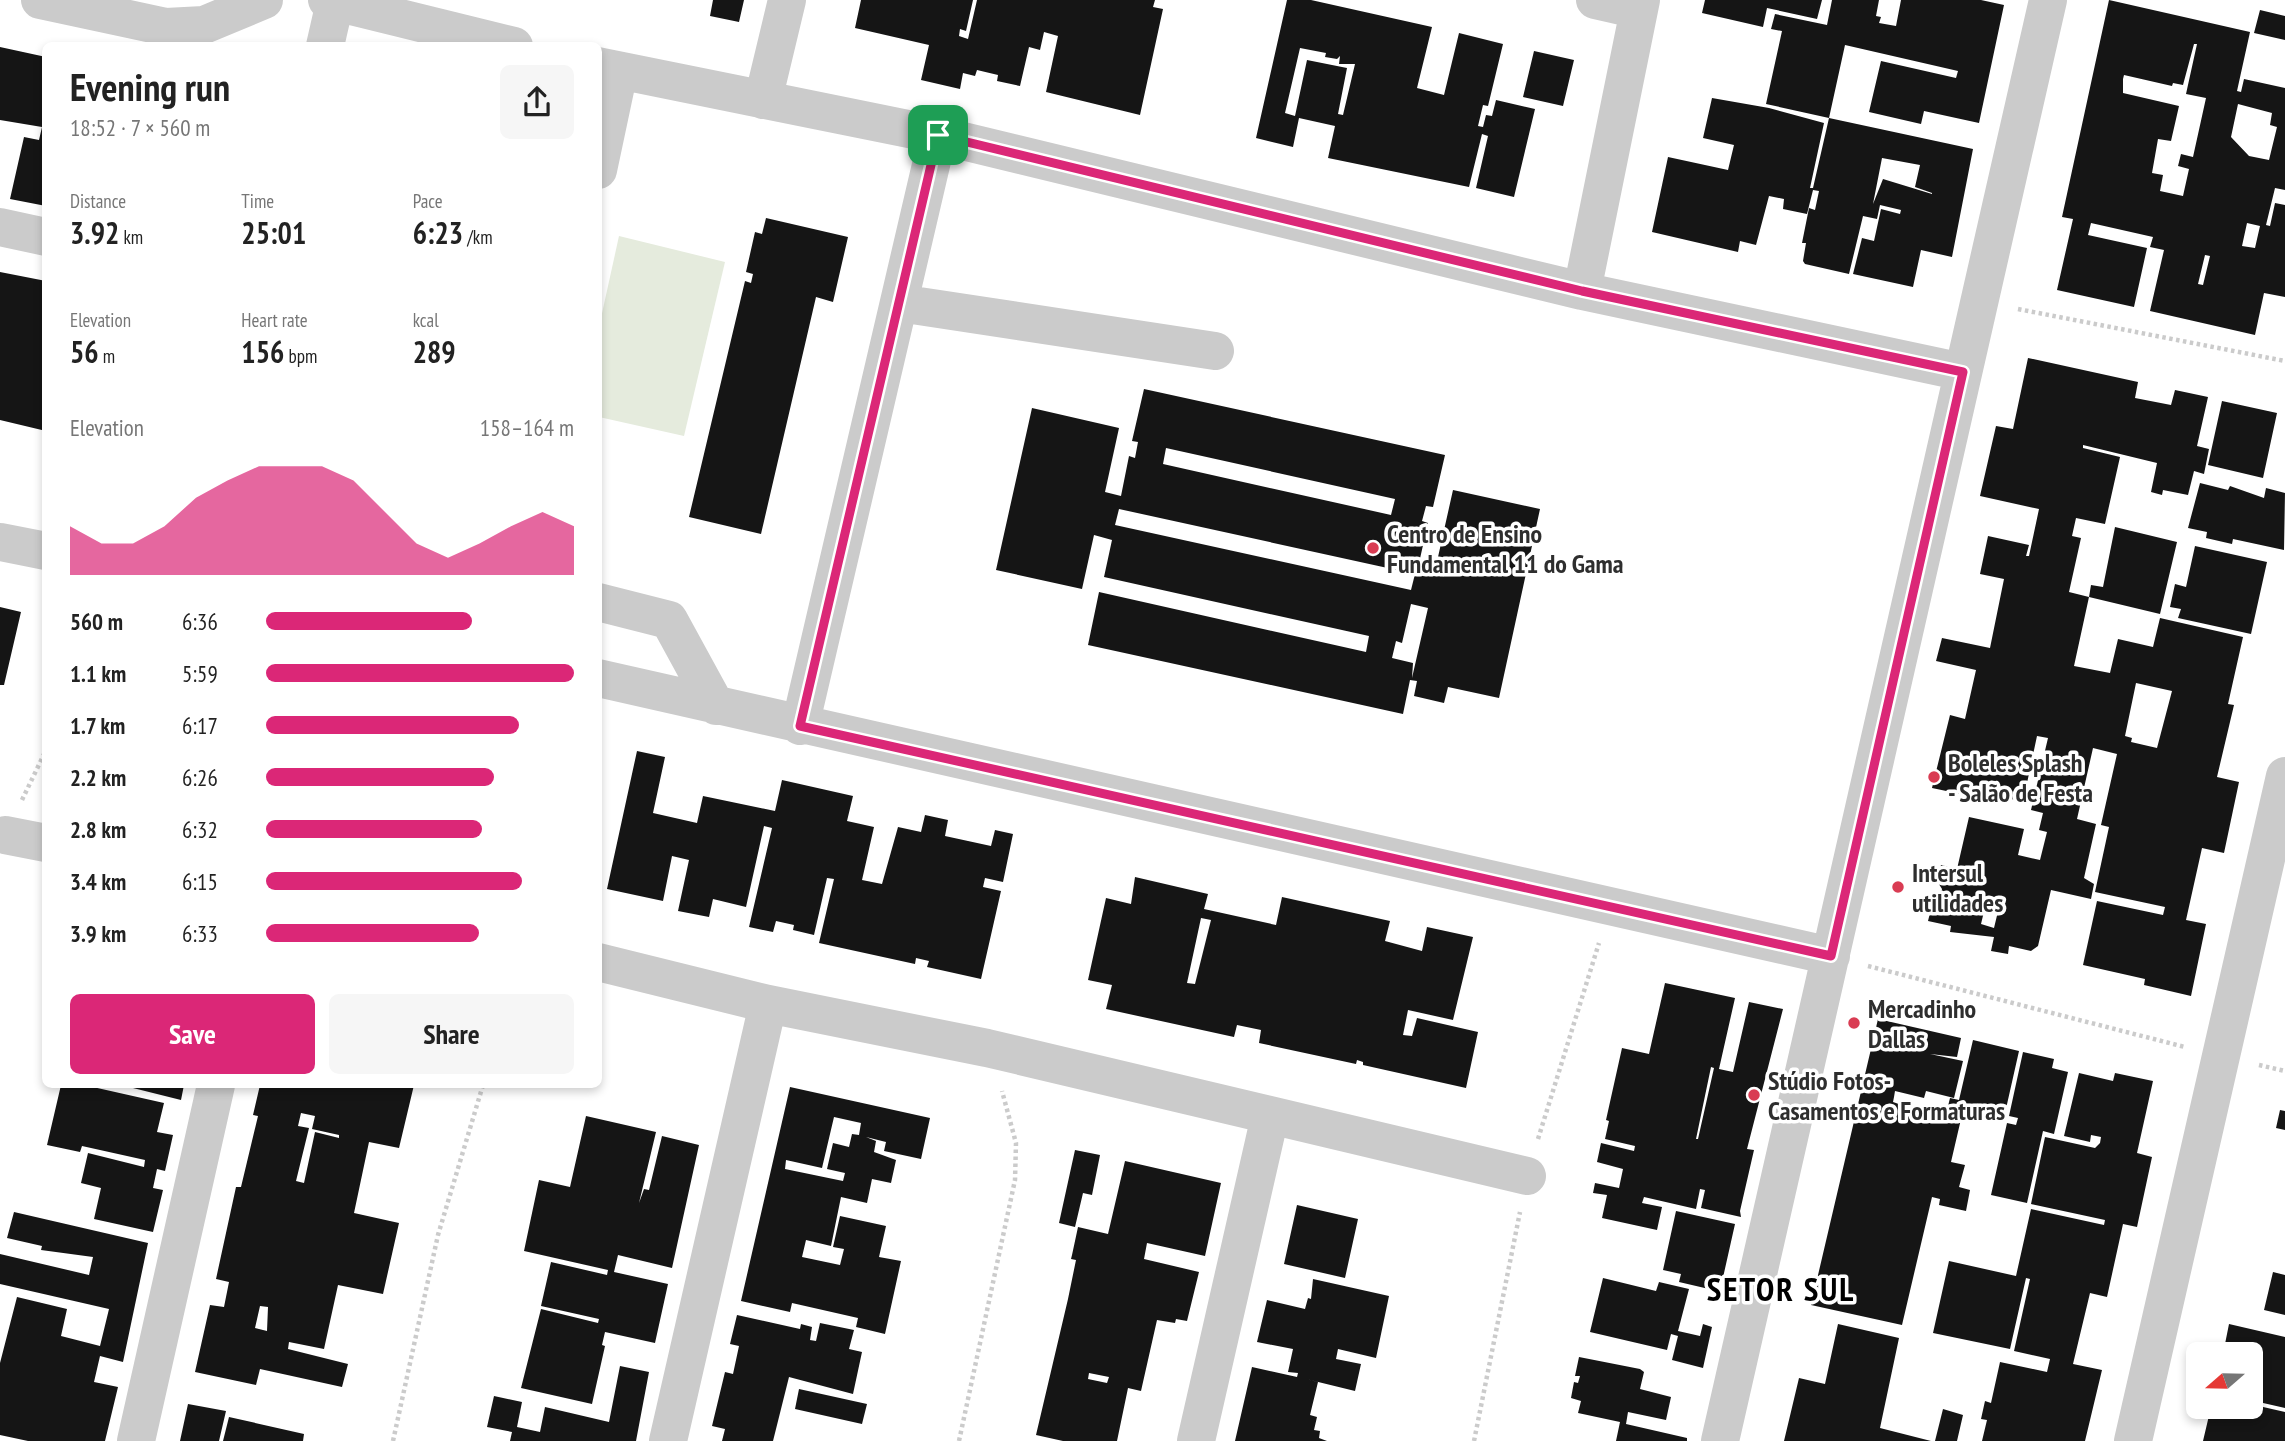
<!DOCTYPE html>
<html lang="en">
<head>
<meta charset="utf-8">
<style>
	:root { --surface:#fff; --page:#f6f6f6; --text:#222; --muted:#767676; --accent:#db2777 }
	body { margin:0; font-family:"PT Sans Narrow",sans-serif; background:var(--page); color:var(--text); height:100vh; display:flex; flex-direction:column; font-size:26px; white-space:nowrap }
	* { box-sizing:border-box; margin:0 }
	p { font-size:23px; color:var(--muted) }
	.icon { flex:none; width:38px; height:38px; fill:none; stroke:currentColor; stroke-width:2; stroke-linecap:round; stroke-linejoin:round }
	.map { position:relative; flex:1; overflow:hidden }
	.drawer { position:absolute; left:42px; top:42px; width:560px; height:1046px; display:flex; flex-direction:column; background:var(--surface); border-radius:10px; box-shadow:0 4px 10px #0003 }
	.drawer>* { flex:none }
	.needle { width:46px; rotate:250deg }
	.controls { position:absolute; left:2186px; top:1342px; display:grid; gap:14px }
	.controls a { display:grid; place-items:center; width:77px; height:77px; border-radius:10px; background:var(--surface); box-shadow:0 4px 10px #0003; font-size:35px }
	.pin { position:absolute; display:grid; place-items:center; width:60px; height:60px; color:#fff; margin:-30px; border-radius:14px; box-shadow:0 4px 10px #0006 }
	.round { display:grid; place-items:center; flex:none; width:74px; height:74px; border-radius:10px; background:var(--page) }
	.overview { display:flex; align-items:center; justify-content:space-between; height:119px; padding:0 28px }
	h1 { font-size:38px; font-weight:800; line-height:52px }
	.metrics { display:grid; grid-template-columns:repeat(3,1fr); gap:10px; height:119px; padding:7px 28px }
	.metrics div { display:grid; align-content:center }
	.metrics b { font-size:30px; font-weight:800 }
	.metrics small { font-size:19px; font-weight:400 }
	.metrics p { font-size:19px }
	.chart { height:196px; padding:14px 28px }
	.chart p { display:flex; justify-content:space-between }
	.chart svg { width:100%; height:126px; margin-top:7px; fill:var(--accent); opacity:.7 }
	.button { display:flex; gap:14px; margin-top:auto; padding:14px 28px }
	.button a { flex:1; height:80px; border-radius:10px; background:var(--accent); color:#fff; font-size:28px; font-weight:800; line-height:80px; text-align:center }
	.button a+a { background:var(--page); color:var(--text) }
	ul { padding:0 28px; list-style:none; font-size:23px }
	li { display:grid; grid-template-columns:112px 84px 1fr; align-items:center; height:52px }
	li i { height:18px; border-radius:9px; background:var(--accent) }
	.map>svg:first-child { display:block }
</style>
</head>
<body>
<div class="map">
<svg width="2285" height="1441" viewBox="0 0 2285 1441">
	<rect width="100%" height="100%" fill="#fff"/>
	<path fill="#e5ebdd" d="M619,236L725,262L684,436L599,417V327Z"/>
	<path fill="#151515" fill-rule="evenodd" d="M713,0H744L739,22L710,16Z
		M861,0H973L966,31L960,29L959,36L968,39L977,0H1155L1153,7L1163,9L1140,115L1046,92L1058,36L1044,32L1040,50L1029,47L1020,86L997,81L998,75L977,70L975,76L963,73L960,89L921,80L929,45L855,28Z
		M1287,0H1311L1432,27L1417,88L1444,95L1459,33L1503,44L1488,106L1483,105L1478,126L1483,127L1486,115L1492,116L1496,100L1535,109L1514,197L1476,188L1488,136L1482,134L1469,187L1328,158L1335,126L1299,118L1293,147L1256,138ZM1300,48L1326,53L1325,57L1337,59L1340,56L1339,64H1355L1343,115L1338,114L1347,68L1307,60L1295,116L1285,113Z
		M1705,0H1822L1817,19L1767,8L1763,27L1702,13Z
		M1832,0H1879L1876,16L1881,17L1879,23L1896,26L1901,0H1981L2004,5L1979,123L1924,111L1921,124L1869,112L1881,61L1956,78L1958,71L1845,45L1829,118L1766,104L1782,31L1771,29L1775,14L1827,25Z
		M2109,0L2250,32L2237,91L2241,92L2244,79L2285,88V190L2275,188L2266,225L2270,226L2275,203L2285,205V297L2264,293L2255,335L2150,311L2164,250L2150,247L2153,237L2091,223L2088,235L2147,248L2134,307L2057,290L2073,219L2062,217ZM2194,44H2197L2186,94L2206,98L2193,157L2181,154L2178,166L2189,169L2183,196L2160,191L2163,175L2152,173L2158,139L2171,141L2179,106L2123,93V79L2124,75L2172,86L2173,83L2183,85ZM2238,104L2272,113L2270,125L2277,127L2269,160L2249,156L2231,137ZM2247,223L2260,226L2255,248L2242,246ZM2205,255L2210,256L2203,285L2198,284Z
		M2260,10L2285,16V40L2254,33Z
		M0,47L46,57V206L10,199L24,137L39,140L42,127L0,120Z
		M1534,51L1574,60L1563,106L1523,97Z
		M1712,98L1769,108L1824,123L1810,188H1813L1829,118L1973,149L1952,257L1921,250L1913,287L1853,274L1862,238L1874,241L1881,209L1900,214L1901,210L1880,205L1877,219L1863,216L1849,274L1805,264L1803,261L1806,243H1802L1809,208L1815,210L1819,191L1813,190L1807,214L1783,209L1784,199L1769,196L1756,245L1740,241L1738,252L1652,232L1668,157L1728,170L1734,145L1703,138ZM1882,158L1920,165L1915,187L1932,193V194L1883,179L1873,204Z
		M766,218L848,237L833,302L816,297L761,534L689,517L745,281L751,283L753,274L746,272L755,232L762,234Z
		M0,272L46,281V431L0,420Z
		M2028,358L2138,382L2135,398L2171,405L2175,390L2208,397L2197,446L2209,449L2204,474L2194,471L2188,495L2163,490L2162,495L2151,492L2157,463L2083,445V448L2120,457L2105,524L2076,518L2072,536L2081,538L2069,592L2089,597L2074,666L2110,673L2118,639L2153,647L2160,618L2243,637L2228,704L2234,705L2217,777L2239,782L2224,853L2202,848L2186,920L2206,924L2191,996L2144,985L2145,979L2083,965L2097,901L2163,915L2165,907L2095,892L2109,827L2101,825L2117,754L2093,748L2077,819L2096,824L2084,878L2094,884L2091,899L2051,890L2038,946L2031,951L2009,946L2008,954L1991,951L1994,937L1950,932L1951,926L1928,921L1932,905L1940,900L1942,889L1937,881L1941,865L1957,869L1969,817L2024,829L2018,855L2040,860L2047,832L2039,830L2043,813L2031,810L2048,738L2037,736L2023,802L1995,795L1994,801L1932,788L1950,715L1965,719L1976,670L1936,661L1942,638L1990,648L2004,579L1980,574L1988,536L2029,545L2026,556H2029L2039,509L1980,496L1996,426L2013,429ZM2136,683L2172,691L2157,748L2131,742L2132,738L2125,736ZM1987,899L2000,903L1994,928L1981,924Z
		M1144,389L1445,455L1433,507L1426,506L1422,521L1428,523L1419,563L1436,566L1453,490L1540,509L1499,698L1448,687L1444,703L1414,696L1417,681L1410,680L1403,714L1088,645L1099,592L1366,652L1369,636L1104,577L1112,540L1094,535L1082,589L996,570L1032,408L1119,428L1105,492L1121,496L1129,456L1135,458L1138,442L1132,441ZM1166,448L1395,499L1391,515L1163,464ZM1119,509L1415,574L1411,590L1115,525ZM1411,604L1428,608L1412,678L1413,663L1392,658L1396,641L1402,643Z
		M2222,401L2277,413L2263,478L2208,465Z
		M2200,483L2228,490L2230,486L2264,498L2266,488L2285,493L2284,550L2233,539L2232,544L2206,538L2207,532L2188,528Z
		M2115,527L2177,542L2160,614L2089,597L2091,585L2103,587Z
		M2195,546L2267,562L2251,634L2178,618L2181,609L2170,607L2175,584L2186,587Z
		M0,607L21,612L4,685H0Z
		M637,751L665,757L653,813L697,823L703,796L775,811L782,780L853,796L847,821L874,827L862,880L882,884L898,827L921,832L925,815L948,820L945,836L991,846L995,830L1013,834L1003,882L985,878L983,887L1001,891L981,979L927,967L929,961L916,958L915,964L819,943L834,879L827,878L814,935L793,930L794,925L776,921L773,932L749,927L772,828L764,826L746,907L713,899L709,917L678,911L689,860L672,856L663,901L607,889Z
		M1135,877L1208,894L1204,909L1276,925L1282,897L1390,921L1385,941L1422,951L1427,927L1473,937L1453,1020L1408,1010L1403,1035L1412,1036L1417,1018L1478,1032L1466,1088L1363,1065V1062L1357,1060L1356,1064L1259,1043L1261,1030L1237,1025L1234,1037L1106,1009L1112,985L1088,980L1106,898L1131,904ZM1201,918L1211,920L1195,984L1187,983Z
		M1665,983L1735,998L1719,1069L1733,1072L1749,1002L1783,1009L1747,1149L1754,1150L1740,1211L1741,1217L1701,1208L1705,1190L1700,1189L1696,1209L1644,1197L1642,1203L1662,1207L1657,1230L1602,1218L1607,1195L1593,1193L1595,1183L1619,1188L1623,1169L1597,1162L1601,1143L1634,1151L1635,1146L1605,1139L1609,1121L1606,1120L1622,1048L1649,1054ZM1711,1067L1714,1068L1698,1139H1696Z
		M1878,1019L1961,1038L1957,1057L1930,1054L1963,1061L1954,1098L1926,1091L1924,1098L1895,1091L1894,1097L1893,1102L1916,1110L1961,1119L1951,1162L1965,1165L1959,1187L1970,1190L1966,1211L1939,1205L1940,1199L1932,1197L1902,1325L1811,1305Z
		M1973,1040L2019,1051L2003,1122L1947,1110L1950,1098L1959,1100Z
		M2023,1052L2054,1059L2052,1068L2068,1072L2054,1134L2043,1131L2027,1203L1991,1195L2007,1123L2016,1125L2018,1118L2009,1116Z
		M2079,1073L2113,1081L2115,1073L2153,1081L2137,1153L2152,1157L2137,1227L2123,1224L2107,1297L2090,1293L2073,1364L2102,1370L2085,1441H1982L1987,1420L1981,1419L1985,1401L1991,1403L2000,1362L2047,1372L2050,1359L2014,1351L2030,1279L2026,1278L2010,1349L1933,1333L1949,1261L2016,1276L2031,1209L2104,1225L2105,1220L2031,1204L2045,1137L2095,1148L2100,1143L2101,1137L2091,1135L2090,1142L2064,1136Z
		M61,1085H84L164,1103L157,1132L173,1135L165,1171L157,1169L153,1188L163,1190L153,1232L94,1219L101,1188L81,1183L88,1153L144,1167L145,1160L82,1146L80,1152L47,1145Z
		M121,1085H184L181,1100Z
		M260,1085H414L399,1148L369,1142L354,1213L399,1223L383,1294L338,1285L324,1349L289,1342L288,1349L348,1364L342,1387L260,1369L256,1385L195,1372L210,1305L224,1307L229,1282L216,1279L236,1187H241L258,1116L253,1115ZM301,1113L315,1116L312,1129L339,1135V1138L315,1132L304,1183L296,1181L309,1128L298,1126ZM260,1306L268,1307L267,1331L255,1328Z
		M790,1087L930,1118L921,1159L884,1151L886,1142L866,1137L876,1141L874,1152L896,1160L891,1183L872,1179L867,1203L841,1197L831,1246L806,1240L802,1257L840,1265L844,1249L833,1247L840,1216L886,1226L879,1257L901,1261L885,1334L856,1327L858,1318L792,1303L790,1312L741,1301ZM834,1117L861,1123L859,1135L852,1134L849,1147L833,1143L827,1169L845,1173L843,1181L785,1169L786,1160L822,1168Z
		M2280,1110L2285,1111V1130L2276,1128Z
		M586,1116L656,1132L639,1203L644,1189L649,1190L662,1136L699,1145L672,1268L618,1255L614,1272L668,1284L655,1343L605,1332L602,1345L605,1346L592,1404L521,1388L541,1309L598,1323L599,1319L541,1306L551,1262L607,1275L608,1270L524,1251L539,1180L570,1187Z
		M1075,1150L1100,1155L1092,1195L1083,1193L1075,1227L1059,1223Z
		M1125,1161L1221,1183L1205,1256L1147,1243L1144,1259L1199,1272L1187,1321L1176,1319L1175,1323L1157,1320L1141,1391L1128,1388L1117,1441H1063L1036,1435L1068,1299L1076,1260L1071,1259L1072,1255L1078,1227L1108,1234ZM1089,1373L1109,1377L1107,1383L1088,1379Z
		M1297,1205L1358,1219L1345,1278L1284,1264Z
		M1676,1211L1735,1224L1722,1282L1711,1280L1709,1289L1679,1282L1681,1274L1663,1270Z
		M14,1212L148,1243L123,1362L100,1356L94,1382L118,1387L105,1441H28L0,1435V1363L17,1297L67,1309L61,1336L100,1346L109,1309L0,1284V1254L89,1275L93,1257L41,1250L42,1246L7,1238Z
		M2273,1272L2285,1275V1315L2264,1310Z
		M1603,1278L1656,1291L1659,1282L1689,1289L1678,1331L1700,1336L1703,1324L1712,1327L1703,1368L1672,1360L1678,1336L1671,1334L1667,1350L1590,1332Z
		M1313,1279L1389,1296L1376,1358L1338,1349L1336,1359L1361,1364L1355,1391L1306,1379L1318,1382L1310,1415L1317,1417L1314,1430L1320,1431L1319,1438L1327,1441H1235L1252,1367L1297,1377L1298,1373L1288,1372L1293,1349L1257,1342L1267,1300L1305,1309L1308,1298L1311,1299Z
		M737,1315L800,1329L801,1324L812,1327L810,1340L816,1341L820,1323L854,1330L849,1349L862,1352L853,1394L789,1377L773,1441H722L725,1429L712,1426L725,1372L733,1374L739,1346L730,1344Z
		M1838,1324L1899,1338L1880,1428L1931,1441H1784L1799,1378L1825,1384Z
		M2229,1324L2285,1337V1408L2250,1400V1354H2223Z
		M1579,1357L1640,1369L1644,1372L1640,1389L1671,1397L1666,1420L1628,1412L1626,1424L1687,1438V1441H1616L1620,1422L1578,1413L1581,1401L1571,1398L1574,1382L1578,1383L1580,1376H1575Z
		M620,1366L649,1372L636,1441H510L512,1432L487,1427L494,1396L522,1402L517,1427L540,1432L545,1407L609,1422Z
		M799,1389L867,1404L862,1424L795,1409Z
		M188,1404L226,1411L219,1441H180Z
		M2250,1404L2285,1412V1441H2203L2211,1407H2250Z
		M1943,1409L1963,1415L1957,1441H1935Z
		M229,1417L304,1434L303,1441H223Z"/>
	<g fill="none" stroke-linecap="round" stroke-linejoin="round">
		<path stroke="#cbcbcb" stroke-width="4.5" stroke-dasharray="3.5 3.5" stroke-linecap="butt" d="M2018,309L2285,361
			M22,800L46,750
			M1868,966L2185,1047
			M2259,1065L2285,1071
			M1538,1139L1599,943
			M393,1441L438,1235L483,1085
			M959,1441L1015,1180L1016,1143L1002,1091
			M1474,1441L1520,1212"/>
		<path stroke="#cbcbcb" stroke-width="38" d="M40,0L166,27L204,25L264,0
			M327,0L514,46
			M1595,0L1639,10
			M325,46L335,2
			M598,66L938,135L1582,291L1963,372
			M763,100L787,0
			M598,170L619,71
			M0,227L46,237
			M1582,291L1641,0
			M899,303L1215,351
			M0,542L46,551
			M598,602L669,620L716,706
			M598,678L1831,956
			M800,726L938,135
			M5,835L46,843
			M598,962L768,1004L987,1048L1527,1176
			M136,1441L216,1085
			M668,1441L768,1004
			M1196,1441L1270,1116
			M1720,1441L2048,0
			M2133,1441L2285,776"/>
	</g>
	<g fill="none" stroke-linecap="round" stroke-linejoin="round">
		<g stroke="#fff" stroke-width="14">
			<path id="route" d="M938,135L1582,291L1963,372L1831,956L800,726Z"/>
		</g>
		<use href="#route" stroke="#db2777" stroke-width="9"/>
	</g>
	<g fill="#d93c53" stroke="#fff" stroke-width="2.5">
		<circle cx="1373" cy="548" r="7"/>
		<circle cx="1934" cy="777" r="7"/>
		<circle cx="1898" cy="887" r="7"/>
		<circle cx="1854" cy="1023" r="7"/>
		<circle cx="1754" cy="1095" r="7"/>
	</g>
	<g text-anchor="middle" dominant-baseline="central" stroke-width="7" stroke-linejoin="round" paint-order="stroke">
		<g font-size="26" font-weight="bold" fill="#2e2e2e" stroke="#fff" text-anchor="start">
			<text x="1387" y="533">Centro de Ensino<tspan x="1387" dy="30">Fundamental 11 do Gama</tspan></text>
			<text x="1948" y="762">Boleles Splash<tspan x="1948" dy="30">- Salão de Festa</tspan></text>
			<text x="1912" y="872">Intersul<tspan x="1912" dy="30">utilidades</tspan></text>
			<text x="1868" y="1008">Mercadinho<tspan x="1868" dy="30">Dallas</tspan></text>
			<text x="1768" y="1080">Stúdio Fotos-<tspan x="1768" dy="30">Casamentos e Formaturas</tspan></text>
		</g>
		<g font-size="33" font-weight="bold" letter-spacing="2" fill="#000" stroke="#fff">
			<text x="1781" y="1288">SETOR SUL</text>
		</g>
	</g>
</svg>
<div class="controls">
<a><svg class="needle" viewBox="-14 -14 28 28"><path d="M0-13l5 13h-10z" fill="#e53935"/><path d="M0 13l5-13h-10z" fill="#767676"/></svg></a>
</div>
<div class="pin" style="left:938px;top:135px;background:#1e9e55"><svg class="icon" aria-label="arrive" viewBox="0 0 24 24"><path d="M6 21V4h12l-3 4 3 4H6"/></svg></div>
<section class="drawer">
<div class="overview"><div><h1>Evening run</h1><p>18:52 · 7 × 560 m</p></div><a class="round"><svg class="icon" aria-label="share" viewBox="0 0 24 24"><path d="M12 15V3M7 8l5-5 5 5M5 13v7h14v-7"/></svg></a></div>
<div class="metrics">
<div><p>Distance</p><b>3.92<small> km</small></b></div>
<div><p>Time</p><b>25:01</b></div>
<div><p>Pace</p><b>6:23<small> /km</small></b></div>
</div>
<div class="metrics">
<div><p>Elevation</p><b>56<small> m</small></b></div>
<div><p>Heart rate</p><b>156<small> bpm</small></b></div>
<div><p>kcal</p><b>289</b></div>
</div>
<div class="chart"><p><span>Elevation</span>158–164 m</p>
<svg viewBox="0 0 160 44" preserveAspectRatio="none"><path d="M0 44V27L10 33L20 33L30 27L40 17L50 11L60 6L70 6L80 6L90 11L100 22L110 33L120 38L130 33L140 27L150 22L160 27V44z"/></svg>
</div>
<ul>
<li><b>560 m</b>6:36<i style="width:67%"></i></li>
<li><b>1.1 km</b>5:59<i style="width:100%"></i></li>
<li><b>1.7 km</b>6:17<i style="width:82%"></i></li>
<li><b>2.2 km</b>6:26<i style="width:74%"></i></li>
<li><b>2.8 km</b>6:32<i style="width:70%"></i></li>
<li><b>3.4 km</b>6:15<i style="width:83%"></i></li>
<li><b>3.9 km</b>6:33<i style="width:69%"></i></li>
</ul>
<div class="button"><a>Save</a><a>Share</a></div>
</section>
</div>
</body>
</html>
